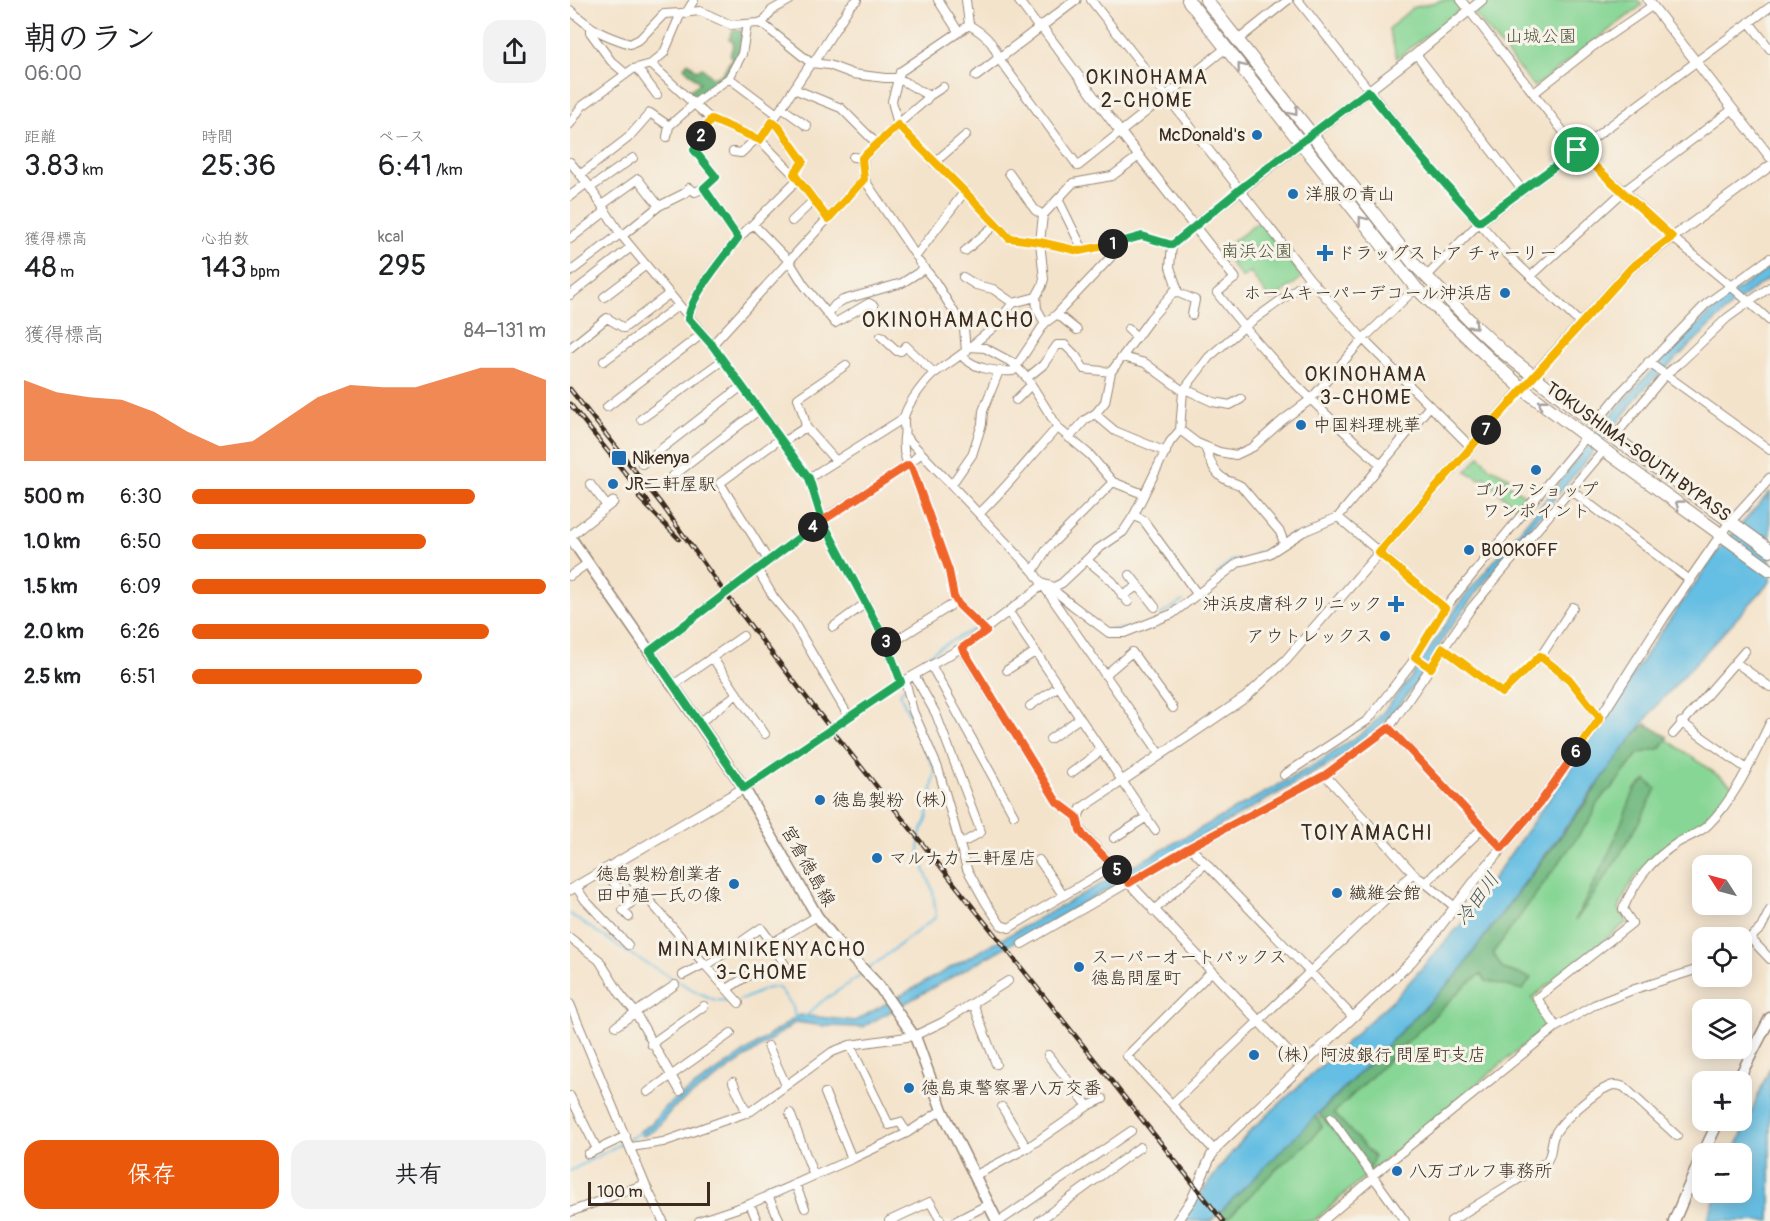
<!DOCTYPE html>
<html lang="ja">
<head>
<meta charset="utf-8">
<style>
	:root { --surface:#fff; --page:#f2f2f2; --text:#202124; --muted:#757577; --accent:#ea580c }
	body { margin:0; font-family:Pangolin,"Klee One",sans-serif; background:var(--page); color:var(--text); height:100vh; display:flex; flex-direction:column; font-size:22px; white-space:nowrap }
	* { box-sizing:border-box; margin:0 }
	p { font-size:20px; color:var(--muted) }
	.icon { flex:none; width:33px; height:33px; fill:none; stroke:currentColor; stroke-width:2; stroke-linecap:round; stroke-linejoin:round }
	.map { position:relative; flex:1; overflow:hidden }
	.sheet { display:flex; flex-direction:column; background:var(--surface); width:570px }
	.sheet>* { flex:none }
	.needle { width:39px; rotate:306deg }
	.controls { position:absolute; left:1122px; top:855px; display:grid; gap:12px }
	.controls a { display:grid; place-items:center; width:60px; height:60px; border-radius:12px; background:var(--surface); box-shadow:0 3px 15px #0003; font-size:30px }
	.scale { position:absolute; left:18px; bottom:15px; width:122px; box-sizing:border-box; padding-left:6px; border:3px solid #3b2a1e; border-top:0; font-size:16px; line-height:21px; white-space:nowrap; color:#3b2a1e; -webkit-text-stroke:4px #f7f3e8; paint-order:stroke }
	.pin { position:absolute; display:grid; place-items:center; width:51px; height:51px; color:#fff; margin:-26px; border:3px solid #fff; border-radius:50%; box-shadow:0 2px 6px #0007 }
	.km { position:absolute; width:30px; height:30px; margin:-15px; border-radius:50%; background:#222; color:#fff; font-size:16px; line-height:30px; text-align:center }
	.round { display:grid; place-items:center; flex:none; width:63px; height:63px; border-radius:18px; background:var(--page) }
	.headline { display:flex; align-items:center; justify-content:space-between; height:102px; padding:0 24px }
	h1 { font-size:33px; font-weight:600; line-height:45px }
	.figures { display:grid; grid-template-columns:repeat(3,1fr); gap:9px; height:102px; padding:6px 24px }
	.figures div { display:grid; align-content:center }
	.figures b { font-size:30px; font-weight:600 }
	.figures small { font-size:16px; font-weight:400 }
	.figures p { font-size:16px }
	.chart { height:168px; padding:12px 24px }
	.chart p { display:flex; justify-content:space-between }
	.chart svg { width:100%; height:108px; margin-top:6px; fill:var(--accent); opacity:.7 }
	.button { display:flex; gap:12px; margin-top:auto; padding:12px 24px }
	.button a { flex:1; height:69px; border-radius:18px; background:var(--accent); color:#fff; font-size:24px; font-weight:600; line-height:69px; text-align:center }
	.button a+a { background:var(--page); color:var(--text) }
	ul { padding:0 24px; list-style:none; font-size:20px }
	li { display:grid; grid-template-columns:96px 72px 1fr; align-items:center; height:45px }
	li i { height:15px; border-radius:8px; background:var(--accent) }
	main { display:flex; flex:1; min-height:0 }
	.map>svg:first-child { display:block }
</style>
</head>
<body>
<main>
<section class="sheet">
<div class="headline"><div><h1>朝のラン</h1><p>06:00</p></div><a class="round"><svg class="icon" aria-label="share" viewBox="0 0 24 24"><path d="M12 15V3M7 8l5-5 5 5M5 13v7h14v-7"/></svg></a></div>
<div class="figures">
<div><p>距離</p><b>3.83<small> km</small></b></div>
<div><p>時間</p><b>25:36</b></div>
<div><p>ペース</p><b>6:41<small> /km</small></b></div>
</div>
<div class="figures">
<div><p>獲得標高</p><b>48<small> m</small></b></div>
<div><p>心拍数</p><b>143<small> bpm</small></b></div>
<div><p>kcal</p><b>295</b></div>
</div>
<div class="chart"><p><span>獲得標高</span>84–131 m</p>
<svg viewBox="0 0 160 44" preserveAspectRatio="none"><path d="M0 44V11L10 16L20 18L30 19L40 24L50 32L60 38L70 36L80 27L90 18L100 13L110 14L120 14L130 10L140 6L150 6L160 11V44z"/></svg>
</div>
<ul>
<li><b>500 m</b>6:30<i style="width:80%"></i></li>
<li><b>1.0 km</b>6:50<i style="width:66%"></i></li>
<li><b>1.5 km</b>6:09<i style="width:100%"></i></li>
<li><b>2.0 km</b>6:26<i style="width:84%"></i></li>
<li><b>2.5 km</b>6:51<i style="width:65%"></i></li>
</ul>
<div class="button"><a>保存</a><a>共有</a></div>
</section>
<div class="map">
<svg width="1200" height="1221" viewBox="0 0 1200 1221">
	<rect width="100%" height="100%" fill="#f7f3e8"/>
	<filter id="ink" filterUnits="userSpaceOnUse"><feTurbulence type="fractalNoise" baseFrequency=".0167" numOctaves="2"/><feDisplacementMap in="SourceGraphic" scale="12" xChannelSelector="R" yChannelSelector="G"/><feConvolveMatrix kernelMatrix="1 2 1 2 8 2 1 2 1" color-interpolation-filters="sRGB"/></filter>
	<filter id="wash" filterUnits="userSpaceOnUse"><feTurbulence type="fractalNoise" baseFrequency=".008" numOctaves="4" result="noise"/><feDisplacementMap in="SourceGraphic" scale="24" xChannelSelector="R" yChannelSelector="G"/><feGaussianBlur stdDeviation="1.35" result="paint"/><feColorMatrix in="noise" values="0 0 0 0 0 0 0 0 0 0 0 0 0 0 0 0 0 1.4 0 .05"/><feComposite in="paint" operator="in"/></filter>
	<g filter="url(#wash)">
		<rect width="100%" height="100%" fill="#f4e3cb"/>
		<path fill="#87d695" stroke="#61805a" stroke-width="1.5" d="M873,0H883L891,9L827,58L819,29L842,8Z
			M919,0H1068L1072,5L964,87L903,12Z
			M690,221L731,275L730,279L701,301L680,272L672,278L651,251Z
			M910,456L919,467L939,477L936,482L958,498L948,509L919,484L920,482L915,477L910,479L896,471Z
			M1078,726L1163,786C1156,800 1145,816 1131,825C1122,831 1111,835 1103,841C1075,862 1061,877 1049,909L1057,922L962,998L981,1023L802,1170L744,1221H658L652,1214L892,978Z"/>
		<path fill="#6db77e" stroke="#54704e" stroke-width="1.5" d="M163,30L173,31C168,72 154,78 124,101L116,93L130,83L114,67L118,62L126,70L132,68L143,78L151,75L162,59L160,55L164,43L159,39Z
			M1076,724L1098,737L1091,748L1068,754L1042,788L1036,792L1026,805L1023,816L923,953L933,969L961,978L953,990L916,981L911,974L894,987L764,1113L804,1157L799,1170L749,1114L889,973L903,952C940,903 978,854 1015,804C1033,779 1052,743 1076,724Z
			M1076,780L1086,789C1063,836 1036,879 1005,921L1039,853L1065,789Z
			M746,1115L752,1126L739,1142L705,1170L655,1221L649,1213Z"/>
		<path fill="#65bee3" stroke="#507480" stroke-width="1.5" d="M1200,267V277L1160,307L1071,392L1046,425L908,590L878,631L854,672L835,698L809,728L763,762L293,1027L255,1026L226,1022L102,1109L86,1129L73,1136L70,1131L81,1124L96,1106L229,1015L285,1021L746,764L799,728L815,710L839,680L894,597L977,498L1038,419L1060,394L1096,355L1156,298Z
			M1200,492V582L1086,706L903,952L889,973L641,1221H611L654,1162L681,1130L827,996L892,923L1031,725L1082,645L1148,551Z
			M1200,1067V1221H1137L1147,1193L1172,1192V1154L1164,1153Z"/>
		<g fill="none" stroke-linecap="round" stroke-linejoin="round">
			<path stroke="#65bee3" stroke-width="2" d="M685,554L693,552L724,534
				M646,575L661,561L668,559
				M590,615L613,601
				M539,629H554
				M343,672C361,645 399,635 424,617C434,611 441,603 451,597
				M0,914L60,954L125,991L145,1000L164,1001
				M297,970L366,917L363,891L349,856L350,834L357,820L365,771L330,694L334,687
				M169,1000C183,997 195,986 208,987L223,1007L225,1018
				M235,1017L251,1002L293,974
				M59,1139L72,1132
				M0,1171L54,1142"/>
		</g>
	</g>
	<g filter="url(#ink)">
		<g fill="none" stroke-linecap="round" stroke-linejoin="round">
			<g stroke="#988674" stroke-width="10">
				<path id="minor" d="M368,0L388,31
					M396,0L399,25
					M448,0L469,28
					M521,0L740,279L793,339L901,447
					M728,0L854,160L935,252L1010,323
					M891,0L1013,157L1054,191L1102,237L1161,286L1200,321
					M0,10C22,30 32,35 60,44L70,39L94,14L111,13
					M116,13L124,0
					M1179,22L1200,49
					M189,23L194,21L202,10L220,0
					M20,28V32L41,61L56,74
					M668,40L718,0
					M846,54L953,191
					M244,62L280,6L287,0
					M241,63L259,65L283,74L315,78H328L359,96L356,100L328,124
					M81,64L124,104L159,78L172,54L177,24
					M67,68L87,95
					M159,78L207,114
					M224,89L271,108L307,144
					M964,93L1021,48L1082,6
					M359,96L373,87
					M212,108L237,126
					M202,122L209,127L233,161L224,174
					M0,124L11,107L63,69L81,64L94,53L111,13L130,11L161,25L189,23L195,26L241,63L190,140L230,181L258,219
					M328,125C365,163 404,199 439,238L470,242L509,251L571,236L602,245L624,226
					M97,137L99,126L124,104L141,119L190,140
					M163,152L171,153L187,138
					M283,157L293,158
					M0,162L17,183L52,236L142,345
					M364,163L396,135
					M439,173L465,210L473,215
					M10,175L58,138L80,113L99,126
					M294,179L346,256L395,191
					M20,188L63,158
					M134,188L146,177L124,150L141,119
					M0,196L17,183
					M488,199L513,250
					M32,205L68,179L89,206L52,236
					M89,206L115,193L119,188L125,192L134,188L168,238
					M222,221L244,200
					M183,224L228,179
					M0,239L36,211
					M395,251L426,224
					M349,262L364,280L394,328L396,352
					M0,272L50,234
					M961,276L1054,191L1163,109
					M393,277L406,285L423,289L443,303
					M856,277L909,223L1200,7
					M665,278L647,293C698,359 749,410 810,464
					M604,291L625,300L622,315
					M0,295L61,247
					M34,297L76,265
					M466,297L467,309L475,323
					M258,314L265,305L273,300L332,283L354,269
					M487,314L507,330
					M119,318C124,289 162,243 183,224L219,261L234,285L265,323L299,303L304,306
					M558,329L567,337
					M311,336L327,351H331L336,346L364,373
					M400,347L423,328L443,303L466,297L472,286L474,279L470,242L473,215L503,183L542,176L569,156
					M0,348L37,318L54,328L99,294
					M392,356C404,369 426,372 443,371L475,323L486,315L540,258L551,241
					M553,357L575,363L613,391
					M34,361L109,305
					M1078,362L1200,450
					M457,378L473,365L487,345H495L506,356L514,369L541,372
					M615,389L643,402L660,405L671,399
					M446,400L461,385
					M37,407L132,334
					M859,407L768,517L875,608
					M525,414L545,431L596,452
					M71,419L153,360
					M1025,424L1051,392L1136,304L1200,258
					M236,427L266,461
					M610,430L613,391L639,357L674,327L740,279
					M335,436L463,571L591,755
					M1044,437L1095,375L1111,362L1157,318L1200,287
					M499,438L515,420L526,413L535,402L541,372L580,319L607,288L600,267L602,245
					M213,442L236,427L234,417L228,398L276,365
					M635,447C639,457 643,472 653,478C658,482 665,482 671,486L710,532L714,543
					M72,464L172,386
					M239,478L334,418
					M95,482L189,410
					M20,484L37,506
					M382,484L402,455L412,424L413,411L429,371
					M1001,490L1121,581
					M410,513C437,487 460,458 485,430L489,429
					M564,515L574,521L628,595
					M198,560L150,483L210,439
					M518,561L542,581L558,602
					M187,569L204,598L223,621L279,717
					M463,571L477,549L543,482
					M560,575L585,607
					M0,576L18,563
					M474,584L484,587L492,583L528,549L553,532L564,515L600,442L610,430L627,443L649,452L666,455L683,447L713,420L740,400L793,339L846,288
					M484,587L486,592L502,605L539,633H554L602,614L669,562L699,554L733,532L768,517
					M552,596L568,586
					M439,612L585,830
					M263,627L296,603
					M416,631L389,605L384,597L379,571L342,468C334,461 333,447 334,437C336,430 332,421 335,414C339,402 356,379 366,372C378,363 390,357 400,347L415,348L443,363L457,378L489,429L520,455L543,482L573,494
					M317,646L380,606
					M391,648L487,802L507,817
					M873,648L932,693L971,656L999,679L1030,718
					M80,651L252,520L338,465L351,453
					M971,656L1003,607
					M845,657L861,668
					M1165,662L1200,687
					M361,665L444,815
					M437,670L465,652
					M344,675L366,714L411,832L396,841
					M535,675L562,652L603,708
					M335,680L343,711L368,768L397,869L416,903L431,925L439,928L543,866
					M331,682L316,641L252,520L239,478L142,345L294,179L293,158L328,125L322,101L330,72L399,25C413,33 424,42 429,59L508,166L656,48
					M103,685L173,636
					M167,694L195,734
					M460,706L489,686
					M1111,722L1177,769
					M129,723L167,694L142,657
					M819,728L902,607L1034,450
					M1103,734L1175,651
					M480,739L510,718
					M501,773L532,750
					M714,775L798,720L841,664L875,608L1016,437
					M755,775L843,873L885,907
					M174,788L322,688L391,648L474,584
					M544,838L577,817
					M620,847L783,1017
					M469,860L493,895
					M46,862L136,966L191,928L202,943L247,916
					M33,870L61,903L53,910L59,917
					M855,883L913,828
					M6,887L15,900L58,945
					M583,911L636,863
					M0,938L29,960L51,995L65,1012L110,1091
					M1180,938L1200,959
					M202,943L218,970
					M452,944L620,847L755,775L819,728L932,848
					M1172,946L1191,928L1200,910
					M136,966L169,1003
					M641,972L557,1056L645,1151
					M113,975L134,964
					M157,989L190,968
					M403,1003L438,981
					M0,1004L75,1184L93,1221
					M46,1026L105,985
					M986,1027L1024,1005L1065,989L1132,968
					M81,1044L134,1006
					M280,1045L319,1125L330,1122L337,1133
					M198,1046L216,1085
					M478,1055L518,1106
					M163,1082L177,1113
					M78,1092L161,1033
					M255,1093L282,1159
					M0,1096L27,1149
					M602,1104L843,873
					M432,1107L457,1148
					M220,1113L244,1176
					M761,1118L835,1221
					M61,1147L93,1142L181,1111L262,1052L280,1045L344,1036L373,1022L403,1003L426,1064
					M18,1154L56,1136
					M406,1175L457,1148L518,1106L533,1099
					M802,1176L986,1027L967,998L1062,923L1053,909C1065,881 1081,860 1107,843C1117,837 1130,833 1138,825C1167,796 1182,759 1200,723
					M225,1184L235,1208
					M198,1196L210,1221
					M180,1204L187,1221
					M0,1212L75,1184
					M129,1221L180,1204L284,1158L337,1133L372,1110
					M319,1221L360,1202L371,1221
					M386,1221L419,1204
					M430,1221L561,1131
					M469,1221L570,1147
					M753,1221L803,1178
					M881,1221L976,1162C983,1154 980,1145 984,1136C990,1121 1025,1092 1040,1086C1045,1084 1049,1085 1054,1087L1107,1136"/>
			</g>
			<g stroke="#988674" stroke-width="11">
				<path id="tertiary" d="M1078,0L1200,157
					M471,26L551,133L665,278
					M406,76L506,0
					M624,226L846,54L912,0
					M0,536L43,502
					M0,890L174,788
					M731,1066L514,835C507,826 505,818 512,808L676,697L716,660L963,376L1061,268L1200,166
					M607,1221L622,1199L641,1156L649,1145L841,962L862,937L910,874L969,804L1030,718L1094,617L1160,522L1200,478"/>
			</g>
			<g stroke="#988674" stroke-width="13">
				<path id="secondary" d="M0,537L174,788L247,916L267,942L309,986L346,1039L372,1110L427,1221
					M1167,1082L1200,1018
					M1133,1154L1149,1120
					M1104,1221L1132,1155"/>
			</g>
			<g stroke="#988674" stroke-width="14">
				<path id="trunk" d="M618,0L846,288L925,364L953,389L1034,450L1200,570
					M636,0L844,264L904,325L934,353L1028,426L1200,550"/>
			</g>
			<use href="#minor" stroke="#fff" stroke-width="8"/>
			<use href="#tertiary" stroke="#fff" stroke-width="9"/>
			<use href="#secondary" stroke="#fff" stroke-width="10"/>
			<use href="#trunk" stroke="#fff" stroke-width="12"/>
			<g stroke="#3b2a1e" stroke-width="4.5">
				<path id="rail" d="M0,389L92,505L155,593L261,729L653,1221
					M0,404L79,503
					M69,498L109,539"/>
			</g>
			<use href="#rail" stroke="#f7f3e8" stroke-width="2" stroke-dasharray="7" stroke-linecap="butt"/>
		</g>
		<defs><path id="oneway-chevron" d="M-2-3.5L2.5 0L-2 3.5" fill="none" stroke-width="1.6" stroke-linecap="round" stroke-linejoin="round" transform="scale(1.5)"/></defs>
		<g stroke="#a79f9a">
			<use href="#oneway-chevron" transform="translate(671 67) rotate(-128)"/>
			<use href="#oneway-chevron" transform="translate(724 112) rotate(52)"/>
			<use href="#oneway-chevron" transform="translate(792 220) rotate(-128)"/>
			<use href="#oneway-chevron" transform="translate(904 325) rotate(44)"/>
			<use href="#oneway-chevron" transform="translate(972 403) rotate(-142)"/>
			<use href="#oneway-chevron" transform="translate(1109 504) rotate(-144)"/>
		</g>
	</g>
	<g fill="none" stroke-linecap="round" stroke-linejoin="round" filter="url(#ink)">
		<g stroke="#fff" stroke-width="12">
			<path id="split-1" d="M543,244L572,236L602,245L669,190L798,91L854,160L909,222L1007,150"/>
		</g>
		<g stroke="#fff" stroke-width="12">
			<path id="split-2" d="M131,136L141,119L190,140L202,122L209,127L233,161L224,174L258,219L294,179L292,158L328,125C365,163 404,199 439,238L470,242L509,251L543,244"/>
		</g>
		<g stroke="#fff" stroke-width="12">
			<path id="split-3" d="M131,136L124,150L146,177L134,188L168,238C152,260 124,291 118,318L142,345L239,478L252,520L316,642"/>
		</g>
		<g stroke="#fff" stroke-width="12">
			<path id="split-4" d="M243,527L80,651L174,788L331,682L316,642"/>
		</g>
		<g stroke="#fff" stroke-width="12">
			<path id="split-5" d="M243,527L338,465L342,468L379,571L384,597L389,605L416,631L392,648L487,802L507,817L510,830L513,835L547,870"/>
		</g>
		<g stroke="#fff" stroke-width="12">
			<path id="split-6" d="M547,870L559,883L620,847L755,775L819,728L932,848L969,804L1006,752"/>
		</g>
		<g stroke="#fff" stroke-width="12">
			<path id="split-7" d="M916,430L809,553L875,608L845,657L861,668L873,648L932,693L970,656L999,679L1030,718L1006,752"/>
		</g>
		<g stroke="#fff" stroke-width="12">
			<path id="split-8" d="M916,430L1061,268L1102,237L1007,150"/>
		</g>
		<use href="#split-1" stroke="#22a559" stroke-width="8"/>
		<use href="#split-2" stroke="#f5b400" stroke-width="8"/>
		<use href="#split-3" stroke="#22a559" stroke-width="8"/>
		<use href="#split-4" stroke="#22a559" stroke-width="8"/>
		<use href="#split-5" stroke="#f0652b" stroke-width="8"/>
		<use href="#split-6" stroke="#f0652b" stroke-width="8"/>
		<use href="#split-7" stroke="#f5b400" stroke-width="8"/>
		<use href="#split-8" stroke="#f5b400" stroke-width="8"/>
	</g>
	<g fill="#1f6fb2" stroke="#f7f3e8" stroke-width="2">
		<circle cx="687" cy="135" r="6"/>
		<circle cx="723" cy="194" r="6"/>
		<path d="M752 244h6v6h6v6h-6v6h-6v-6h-6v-6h6z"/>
		<circle cx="935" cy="293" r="6"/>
		<circle cx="731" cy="425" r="6"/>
		<rect x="41" y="450" width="16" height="16" rx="3"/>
		<circle cx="966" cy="470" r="6"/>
		<circle cx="43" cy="484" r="6"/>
		<circle cx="899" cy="550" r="6"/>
		<path d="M823 595h6v6h6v6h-6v6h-6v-6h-6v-6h6z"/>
		<circle cx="815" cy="636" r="6"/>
		<circle cx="250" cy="800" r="6"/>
		<circle cx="307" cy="858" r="6"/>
		<circle cx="164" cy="884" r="6"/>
		<circle cx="767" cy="893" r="6"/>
		<circle cx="509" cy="967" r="6"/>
		<circle cx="684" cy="1055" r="6"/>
		<circle cx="339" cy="1088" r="6"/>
		<circle cx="827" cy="1171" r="6"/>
	</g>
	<g text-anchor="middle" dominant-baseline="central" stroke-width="6" stroke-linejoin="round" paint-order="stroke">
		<g font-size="18" fill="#4e553c" stroke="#f7f3e8">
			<text x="971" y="36">山城公園</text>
			<text x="687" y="251">南浜公園</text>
		</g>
		<g font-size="18" fill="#3b2a1e" stroke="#f7f3e8" text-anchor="start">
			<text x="675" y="135" text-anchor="end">McDonald's</text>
			<text x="735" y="194">洋服の青山</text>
			<text x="767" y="253">ドラッグストア チャーリー</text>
			<text x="923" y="293" text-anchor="end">ホームキーパーデコール沖浜店</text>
			<text x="743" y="425">中国料理桃華</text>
			<text x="62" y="458">Nikenya</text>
			<text x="55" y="484">JR二軒屋駅</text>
			<text x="966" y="490" text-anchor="middle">ゴルフショップ<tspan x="966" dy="21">ワンポイント</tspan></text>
			<text x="911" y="550">BOOKOFF</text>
			<text x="812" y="604" text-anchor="end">沖浜皮膚科クリニック</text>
			<text x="803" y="636" text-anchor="end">アウトレックス</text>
			<text x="262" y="800">徳島製粉（株）</text>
			<text x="319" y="858">マルナカ 二軒屋店</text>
			<text x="152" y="874" text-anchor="end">徳島製粉創業者<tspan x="152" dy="21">田中殖一氏の像</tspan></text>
			<text x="779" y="893">繊維会館</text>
			<text x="521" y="957">スーパーオートバックス<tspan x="521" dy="21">徳島問屋町</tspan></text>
			<text x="696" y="1055">（株）阿波銀行 問屋町支店</text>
			<text x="351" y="1088">徳島東警察署八万交番</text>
			<text x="839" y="1171">八万ゴルフ事務所</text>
		</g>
		<g font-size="18" fill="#3b2a1e" stroke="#f7f3e8">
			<text transform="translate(1068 452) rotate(36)">TOKUSHIMA-SOUTH BYPASS</text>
			<text transform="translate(238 866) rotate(60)">宮倉徳島線</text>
		</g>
		<g font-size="20" letter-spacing="1.5" fill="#3b2a1e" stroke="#f7f3e8">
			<text x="577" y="77">OKINOHAMA<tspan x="577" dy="23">2-CHOME</tspan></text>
			<text x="796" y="374">OKINOHAMA<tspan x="796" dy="23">3-CHOME</tspan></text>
			<text x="192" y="949">MINAMINIKENYACHO<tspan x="192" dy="23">3-CHOME</tspan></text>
		</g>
		<g font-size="20" font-style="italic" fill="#485659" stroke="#f7f3e8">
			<text transform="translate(907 899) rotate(-54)">冷田川</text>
		</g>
		<g font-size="21" letter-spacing="1.5" fill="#3b2a1e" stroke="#f7f3e8">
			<text x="378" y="320">OKINOHAMACHO</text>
			<text x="797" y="833">TOIYAMACHI</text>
		</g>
	</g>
</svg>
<div class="controls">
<a><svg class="needle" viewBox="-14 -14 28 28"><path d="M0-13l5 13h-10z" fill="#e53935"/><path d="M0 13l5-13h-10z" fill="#757577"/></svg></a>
<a><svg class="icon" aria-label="locate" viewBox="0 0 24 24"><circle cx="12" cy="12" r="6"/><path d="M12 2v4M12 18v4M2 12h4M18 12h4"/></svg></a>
<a><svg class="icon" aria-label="layers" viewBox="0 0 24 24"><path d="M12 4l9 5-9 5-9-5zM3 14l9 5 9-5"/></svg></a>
<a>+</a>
<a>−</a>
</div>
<div class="scale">100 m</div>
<div class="pin" style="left:1007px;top:150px;background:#1e9e55"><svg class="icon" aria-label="arrive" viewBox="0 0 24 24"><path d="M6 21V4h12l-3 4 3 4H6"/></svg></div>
<b class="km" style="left:543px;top:244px">1</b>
<b class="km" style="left:131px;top:136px">2</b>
<b class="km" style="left:316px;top:642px">3</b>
<b class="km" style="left:243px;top:527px">4</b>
<b class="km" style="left:547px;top:870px">5</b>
<b class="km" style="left:1006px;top:752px">6</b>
<b class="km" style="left:916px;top:430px">7</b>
</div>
</main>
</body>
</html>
